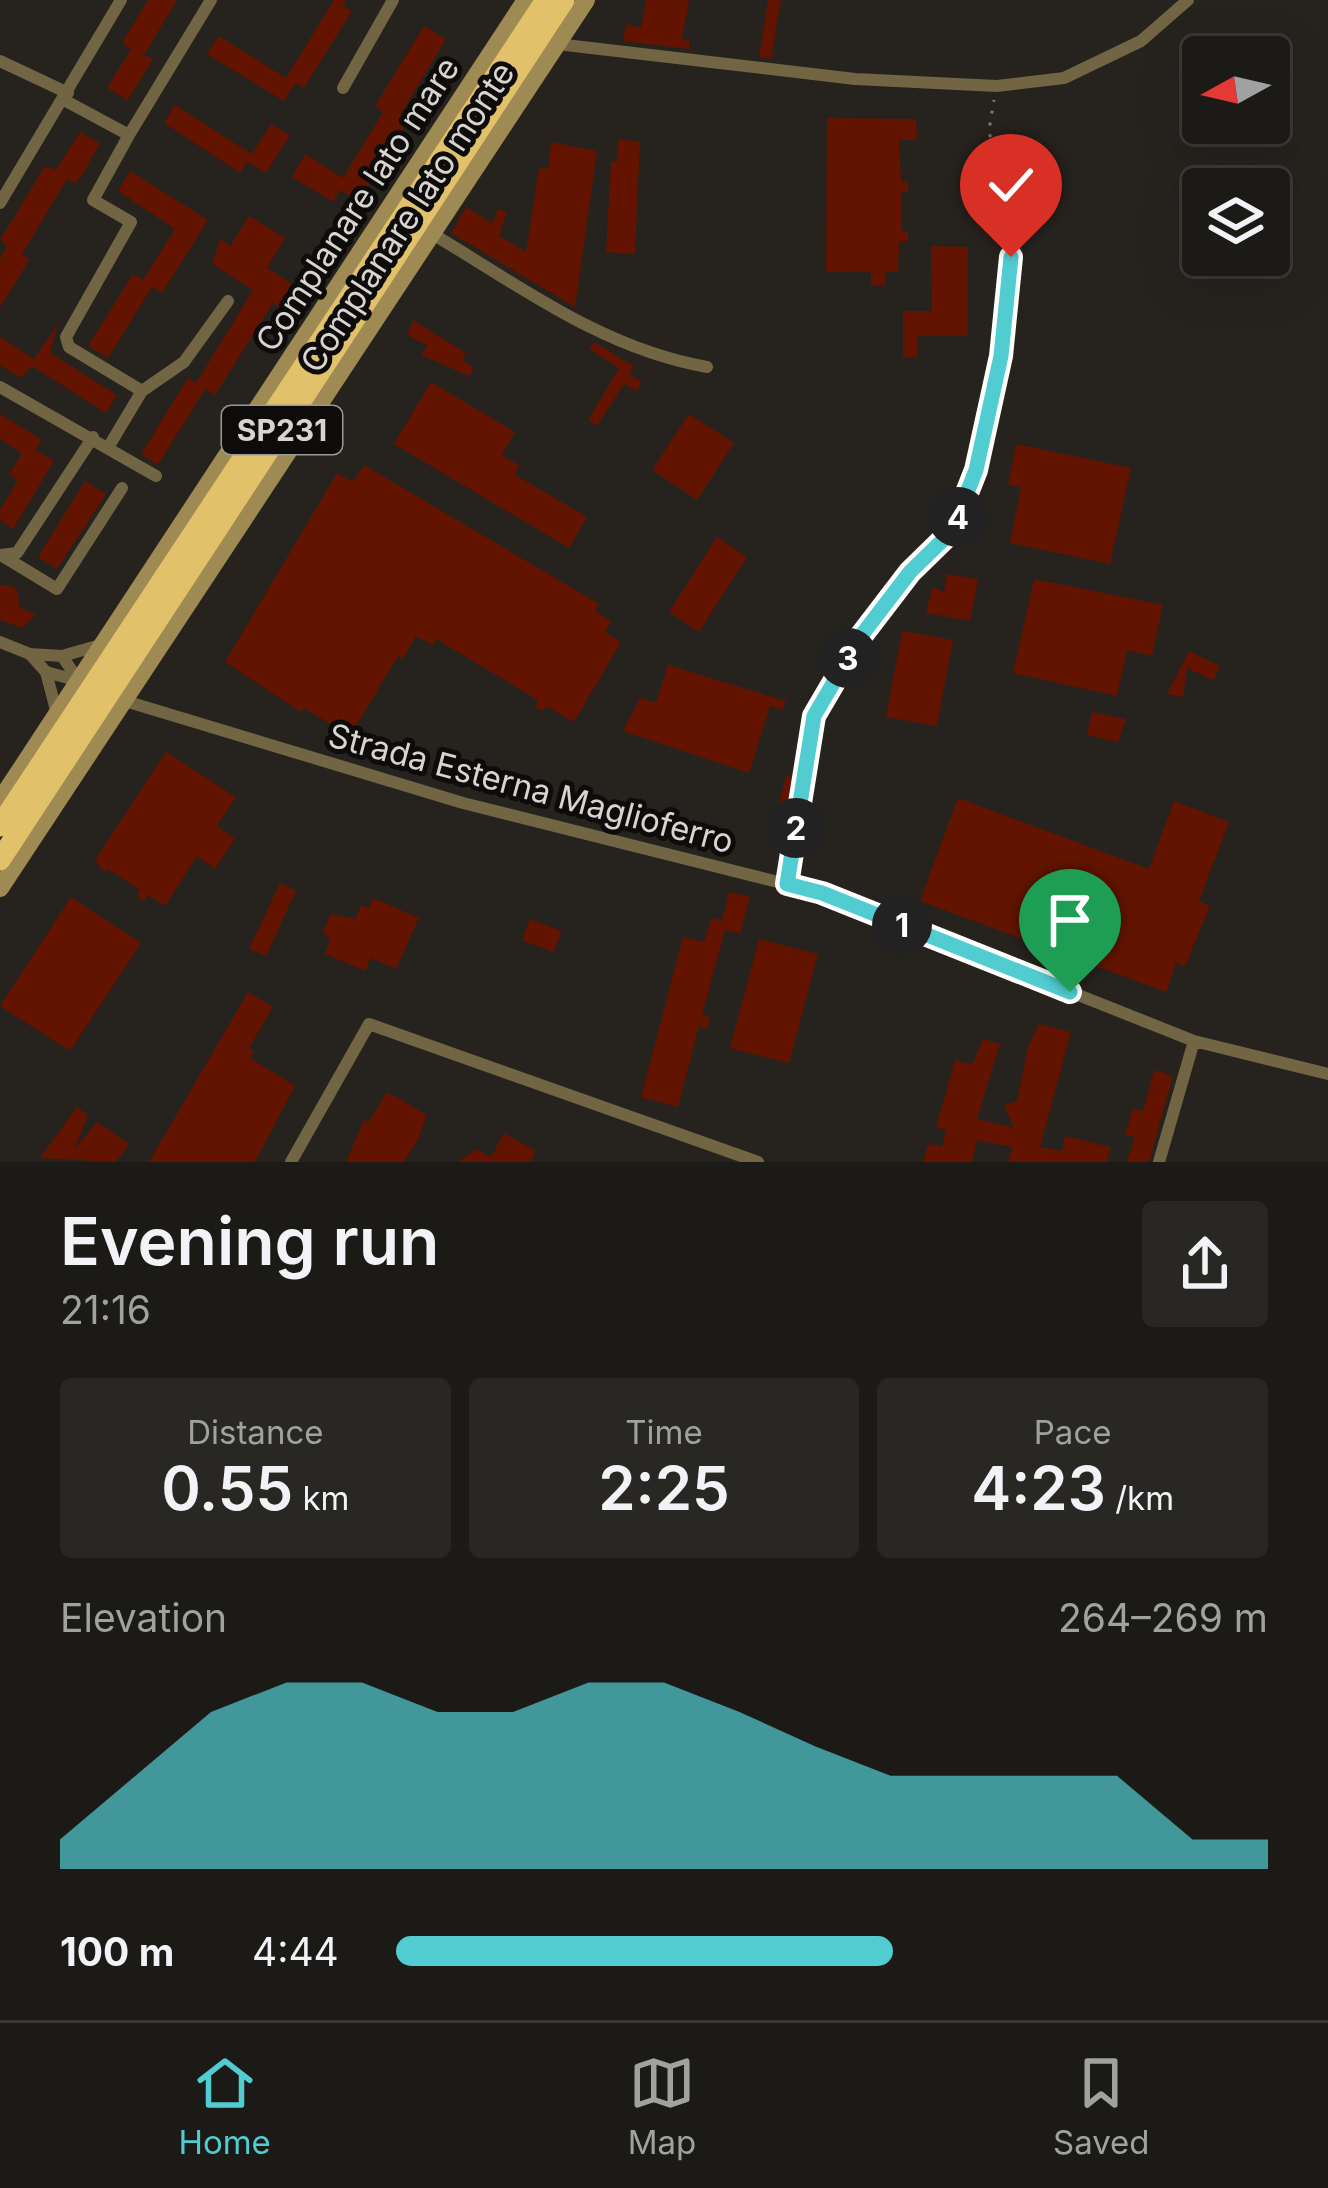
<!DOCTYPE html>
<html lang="en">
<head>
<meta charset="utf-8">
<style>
	:root { --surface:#1c1a16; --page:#292723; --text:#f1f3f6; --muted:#a0a1a1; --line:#3a3835; --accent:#51ccd1 }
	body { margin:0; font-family:Inter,sans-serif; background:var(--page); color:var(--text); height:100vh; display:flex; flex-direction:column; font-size:45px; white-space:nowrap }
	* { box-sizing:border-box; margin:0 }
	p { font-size:39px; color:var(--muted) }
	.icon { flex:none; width:66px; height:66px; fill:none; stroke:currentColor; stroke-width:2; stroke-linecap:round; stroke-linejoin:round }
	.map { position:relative; height:1162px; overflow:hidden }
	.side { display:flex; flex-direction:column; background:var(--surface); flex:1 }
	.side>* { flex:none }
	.needle { width:78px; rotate:262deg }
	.fabs { position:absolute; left:1182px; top:36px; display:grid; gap:24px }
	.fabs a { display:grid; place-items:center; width:108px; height:108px; border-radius:12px; background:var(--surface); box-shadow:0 12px 48px #0002,0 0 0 3px var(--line); font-size:60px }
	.pin { position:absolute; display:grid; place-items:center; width:102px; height:102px; color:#fff; margin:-123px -51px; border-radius:50% 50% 50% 0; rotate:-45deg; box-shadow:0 0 12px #0007 }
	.pin .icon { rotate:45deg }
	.km { position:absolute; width:60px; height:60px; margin:-30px; border-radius:50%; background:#222; color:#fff; font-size:33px; line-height:60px; text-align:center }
	.round { display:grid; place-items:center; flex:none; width:126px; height:126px; border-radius:12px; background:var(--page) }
	.overview { display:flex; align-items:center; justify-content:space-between; height:204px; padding:0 60px }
	h1 { font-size:66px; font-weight:600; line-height:90px }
	.stats { display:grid; grid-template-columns:repeat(3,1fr); gap:18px; height:204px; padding:12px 60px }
	.stats div { display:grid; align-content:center; border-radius:12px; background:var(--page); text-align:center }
	.stats b { font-size:60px; font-weight:600 }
	.stats small { font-size:33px; font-weight:400 }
	.stats p { font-size:33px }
	.chart { height:336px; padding:24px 60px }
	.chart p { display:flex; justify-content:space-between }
	.chart svg { width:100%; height:216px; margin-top:12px; fill:var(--accent); opacity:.7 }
	ul { padding:0 60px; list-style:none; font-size:39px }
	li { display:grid; grid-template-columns:192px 144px 1fr; align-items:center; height:90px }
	li i { height:30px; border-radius:15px; background:var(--accent) }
	.tab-bar { display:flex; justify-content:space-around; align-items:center; height:168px; border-top:3px solid var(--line); background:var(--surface); font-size:33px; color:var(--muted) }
	.tab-bar a { display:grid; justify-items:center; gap:6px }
	.tab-bar .current { color:var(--accent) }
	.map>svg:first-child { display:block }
</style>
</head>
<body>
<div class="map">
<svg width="1328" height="1162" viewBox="0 0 1328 1162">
	<rect width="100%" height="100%" fill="#26221e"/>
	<path fill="#621400" d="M148,0H177L144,55L153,59L128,100L107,88L131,49L122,43Z
		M334,0H346L343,6L352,11L304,88L295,83L284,101L207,54L219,36L286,78Z
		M646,0H689L682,39L689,40V49L623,41L626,24L641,28Z
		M768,0H781L771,59L759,57Z
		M424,26L446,39L400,115L408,120L359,202L340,190L333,202L292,177L305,154L343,178L383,112L375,106Z
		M175,105L252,154L271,124L290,135L266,173L247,162L240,173L164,123Z
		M827,118L916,119L917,140H899L901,182L908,181V192H901L902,231H908V241H899L898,272H885V285H871V272H826Z
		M80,132L100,143L81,177L75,183L67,179L35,232L22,255L29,259L25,267L0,307V259L7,246L0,240L45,166L56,170Z
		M618,140L640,141L635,254L606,252L611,162H617Z
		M551,142L597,151L575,307L451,233L466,207L492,223L498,209L507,212L499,236L526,252L539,168L548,169Z
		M130,171L208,220L162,293L152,287L108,358L88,346L133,274L143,280L175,229L118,191Z
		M249,216L285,238L267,268L297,287L281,308L273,303L215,395L205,389L158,465L141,454L188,378L196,383L253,290L212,264L220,239L230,246Z
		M931,246L968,247V336H917V357H903V311H932Z
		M413,320L466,353L462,360L474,368L469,376L421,355L428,346L407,335Z
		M58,324L50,353L117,395L106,413L32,366L20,378L0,365V337L34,359Z
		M594,342L634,366L629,374L642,382L637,391L624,384L597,426L588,420L619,368L589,349Z
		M431,382L515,432L502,455L520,466L514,474L587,517L569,548L394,444Z
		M0,414L42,440L35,450L54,461L13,529L0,520V510L18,480L9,475L22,453L0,439Z
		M689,414L734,443L697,500L652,470Z
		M1016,444L1131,468L1110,564L1010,543L1021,487L1008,485Z
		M364,465L599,604L595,611L611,621L605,632L621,642L574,722L546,706L543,711L535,707L538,700L436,639L433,645L416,636L403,659L398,656L350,736L304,708L301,712L225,662L337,473L353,482Z
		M85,481L106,494L57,569L38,557Z
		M717,537L747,557L699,632L669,612Z
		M947,574L978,579L970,621L926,613L932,587L944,592Z
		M1034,579L1163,605L1152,656L1127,650L1117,696L1013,673Z
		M8,585L17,589L20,608L36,614L22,628L0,620V586Z
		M902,631L953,640L937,726L886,717Z
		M1189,651L1220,666L1213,680L1187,668L1183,697L1167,694Z
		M668,665L786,701L783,710L770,706L749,773L623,731L640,698L656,703Z
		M1092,712L1126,719L1118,742L1087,735Z
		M166,752L236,797L217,826L235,839L215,869L197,856L165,906L148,895L144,901L136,896L140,890L108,869L105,873L95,860Z
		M786,775L796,777L785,837L771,835Z
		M958,798L1149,869L1174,801L1229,822L1199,901L1210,906L1185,966L1176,963L1166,992L920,901Z
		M280,883L296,891L266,956L249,949Z
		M729,892L750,897L740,934L725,930L702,1015L710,1018L707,1029L699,1026L678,1107L641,1097L683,937L704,942L712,918L722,920Z
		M71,897L141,943L70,1051L0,1006Z
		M373,898L419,918L396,969L371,958L365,971L325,954L330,940L323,931L331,914L355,919L361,905L369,909Z
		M530,919L562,931L553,952L522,940Z
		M759,939L818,954L789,1063L730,1048Z
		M248,992L273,1007L249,1048L254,1051L250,1058L295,1086L255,1162H149Z
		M1039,1024L1071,1032L1040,1147L1062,1151L1065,1136L1111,1147L1107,1162H1008L1012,1147L977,1140L972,1162H923L928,1144L942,1147L946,1130L936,1127L955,1060L972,1065L983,1039L1000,1044L977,1119L1014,1128L1004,1105L1017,1101L1028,1047Z
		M1154,1070L1173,1076L1149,1162H1127L1135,1137L1125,1135L1133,1108L1143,1111Z
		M387,1092L427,1115L418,1139L404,1162H346L364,1120L368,1123Z
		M77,1107L88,1115L74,1150L97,1122L129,1144L116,1162L40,1158Z
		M504,1133L536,1151L530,1162H457L477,1149L491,1157Z"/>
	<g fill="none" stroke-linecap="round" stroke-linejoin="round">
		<path stroke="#7d7a77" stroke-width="3" stroke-dasharray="3 9" stroke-linecap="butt" d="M789,871L815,716L861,636L910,572L952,531L976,470L1001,355L1011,258L989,130L994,100"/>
		<path stroke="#716543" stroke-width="12" d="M557,44L855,79L997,86L1064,78L1141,41L1188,0
			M0,61L68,93
			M343,88L393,0
			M64,100L129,135L93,200L131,222L66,337L69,347L142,391
			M129,135L211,0
			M0,203L121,0
			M431,233C520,286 603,349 707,367
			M0,387L156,476
			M109,446L142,391L184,362L228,301
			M1,555L57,589L122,488
			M1,555L17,553L93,437
			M0,642L30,654L62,656L79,681
			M30,654L46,672L79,681
			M62,656L104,644
			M46,672L57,714
			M125,701L463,803L822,893L1194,1041L1328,1074
			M291,1162L369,1024L758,1162
			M1159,1162L1194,1041"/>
		<path stroke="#9f8a53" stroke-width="18" d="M0,801L526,0
			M0,888L586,0"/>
		<path stroke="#e1c169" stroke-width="21" d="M0,826L546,0
			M0,860L564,0"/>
	</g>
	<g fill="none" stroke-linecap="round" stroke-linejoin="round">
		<g stroke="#fff" stroke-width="24">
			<path id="route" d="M1011,257L1001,356L976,470L952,531L910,572L861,636L814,716L787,884L822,893L1070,992"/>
		</g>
		<use href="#route" stroke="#51ccd1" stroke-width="15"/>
	</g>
	<g text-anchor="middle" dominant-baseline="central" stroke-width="10" stroke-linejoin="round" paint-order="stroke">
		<rect fill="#0e0c0a" stroke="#9b9896" stroke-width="3" x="222" y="406" width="120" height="48" rx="9"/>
		<g font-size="30" font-weight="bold" fill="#d7d4d2">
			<text x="282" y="430">SP231</text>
		</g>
		<g font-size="33" fill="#d7d4d2" stroke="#0e0c0a">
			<text transform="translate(357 204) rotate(-57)">Complanare lato mare</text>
			<text transform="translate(407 217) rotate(-57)">Complanare lato monte</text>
			<text transform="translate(531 788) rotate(15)">Strada Esterna Maglioferro</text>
		</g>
	</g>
</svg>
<div class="fabs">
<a><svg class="needle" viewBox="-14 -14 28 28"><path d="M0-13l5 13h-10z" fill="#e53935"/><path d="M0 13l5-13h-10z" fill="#a0a1a1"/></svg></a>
<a><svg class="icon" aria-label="layers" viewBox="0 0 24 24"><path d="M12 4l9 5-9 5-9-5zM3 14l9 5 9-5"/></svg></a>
</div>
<div class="pin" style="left:1070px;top:992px;background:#1e9e55"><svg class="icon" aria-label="arrive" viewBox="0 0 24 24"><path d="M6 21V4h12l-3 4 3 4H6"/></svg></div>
<div class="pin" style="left:1011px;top:257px;background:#d93025"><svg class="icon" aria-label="check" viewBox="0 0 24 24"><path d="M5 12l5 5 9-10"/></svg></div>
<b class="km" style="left:902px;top:925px">1</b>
<b class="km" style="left:796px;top:828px">2</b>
<b class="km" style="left:848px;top:658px">3</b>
<b class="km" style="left:958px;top:517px">4</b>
</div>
<section class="side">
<div class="overview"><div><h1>Evening run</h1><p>21:16</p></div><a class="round"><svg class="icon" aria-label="share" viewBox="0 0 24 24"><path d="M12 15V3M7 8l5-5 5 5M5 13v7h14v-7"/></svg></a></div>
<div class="stats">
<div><p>Distance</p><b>0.55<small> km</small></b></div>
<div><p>Time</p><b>2:25</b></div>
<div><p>Pace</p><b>4:23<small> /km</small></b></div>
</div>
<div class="chart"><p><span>Elevation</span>264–269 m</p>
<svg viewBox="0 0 160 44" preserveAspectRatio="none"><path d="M0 44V38L10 25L20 12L30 6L40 6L50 12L60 12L70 6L80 6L90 12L100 19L110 25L120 25L130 25L140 25L150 38L160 38V44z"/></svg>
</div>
<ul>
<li><b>100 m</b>4:44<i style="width:57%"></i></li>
</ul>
</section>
<nav class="tab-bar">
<a class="current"><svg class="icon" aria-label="home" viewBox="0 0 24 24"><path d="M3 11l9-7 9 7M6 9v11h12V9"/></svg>Home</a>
<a><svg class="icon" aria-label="map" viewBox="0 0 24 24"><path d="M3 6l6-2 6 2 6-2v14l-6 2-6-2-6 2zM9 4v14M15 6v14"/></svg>Map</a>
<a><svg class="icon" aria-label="saved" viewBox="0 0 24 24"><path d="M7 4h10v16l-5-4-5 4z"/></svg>Saved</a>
</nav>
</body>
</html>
